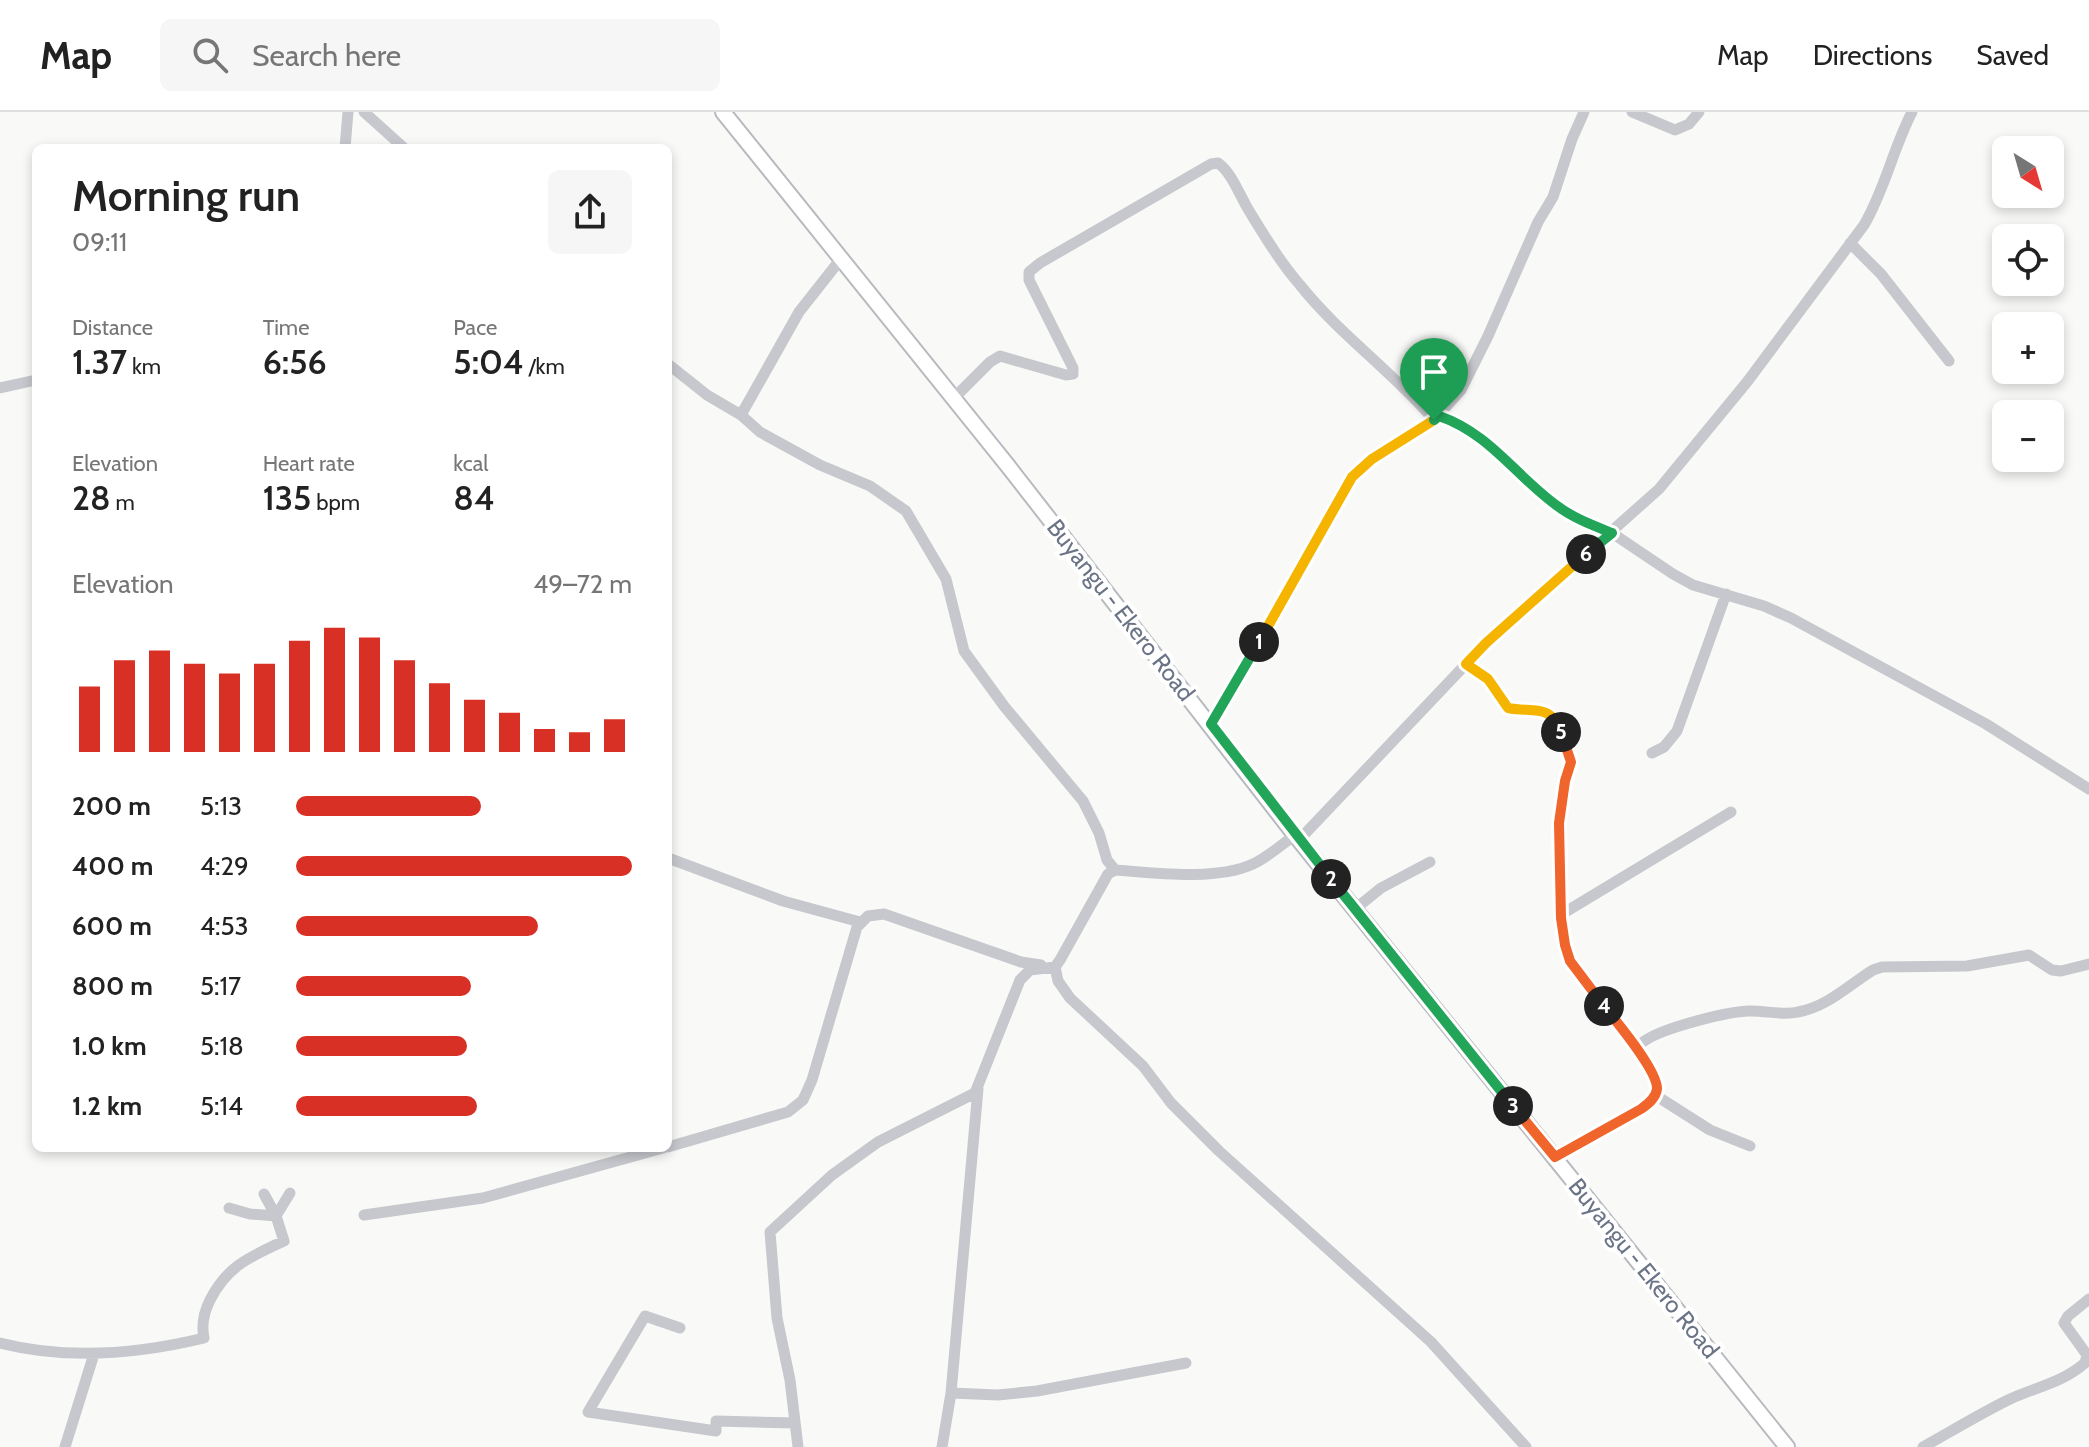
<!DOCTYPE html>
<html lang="en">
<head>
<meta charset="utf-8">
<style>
	:root { --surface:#fff; --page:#f6f6f6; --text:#222; --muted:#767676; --line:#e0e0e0; --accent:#d93025 }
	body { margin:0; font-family:Cabin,sans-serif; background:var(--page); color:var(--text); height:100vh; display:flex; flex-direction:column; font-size:30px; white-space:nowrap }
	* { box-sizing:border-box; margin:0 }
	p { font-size:26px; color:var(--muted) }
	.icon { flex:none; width:44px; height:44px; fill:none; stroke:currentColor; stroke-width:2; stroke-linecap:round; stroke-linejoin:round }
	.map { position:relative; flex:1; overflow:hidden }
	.drawer { position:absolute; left:32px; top:32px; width:640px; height:1008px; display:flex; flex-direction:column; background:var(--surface); border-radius:12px; box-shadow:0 4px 12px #0003 }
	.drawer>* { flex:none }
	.needle { width:52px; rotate:143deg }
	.buttons { position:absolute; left:1992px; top:24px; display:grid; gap:16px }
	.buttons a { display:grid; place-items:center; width:72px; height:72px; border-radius:12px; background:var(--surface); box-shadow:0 4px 12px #0003; font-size:40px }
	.pin { position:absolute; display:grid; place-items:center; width:68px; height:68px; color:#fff; margin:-82px -34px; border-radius:50% 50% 50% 0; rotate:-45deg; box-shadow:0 0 8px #0007 }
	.pin .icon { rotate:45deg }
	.km { position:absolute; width:40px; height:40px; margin:-20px; border-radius:50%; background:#222; color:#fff; font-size:22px; line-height:40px; text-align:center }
	.round { display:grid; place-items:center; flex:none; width:84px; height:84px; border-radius:12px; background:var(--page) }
	.summary { display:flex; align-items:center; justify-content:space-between; height:136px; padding:0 40px }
	h1 { font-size:44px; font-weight:600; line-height:60px }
	.stats { display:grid; grid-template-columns:repeat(3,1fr); gap:12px; height:136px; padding:8px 40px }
	.stats div { display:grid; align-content:center }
	.stats b { font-size:34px; font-weight:600 }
	.stats small { font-size:22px; font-weight:400 }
	.stats p { font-size:22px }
	.chart { height:224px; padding:16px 40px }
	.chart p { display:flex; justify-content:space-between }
	.chart svg { width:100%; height:144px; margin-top:8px; stroke:var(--accent); stroke-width:6 }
	ul { padding:0 40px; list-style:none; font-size:26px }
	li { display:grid; grid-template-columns:128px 96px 1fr; align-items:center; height:60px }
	li i { height:20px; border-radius:10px; background:var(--accent) }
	header { display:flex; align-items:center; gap:48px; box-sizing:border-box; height:112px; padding:0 40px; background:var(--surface); border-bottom:2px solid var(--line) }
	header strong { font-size:38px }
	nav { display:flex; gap:44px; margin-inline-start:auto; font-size:28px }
	.search { width:560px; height:72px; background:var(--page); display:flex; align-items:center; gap:20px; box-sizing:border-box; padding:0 28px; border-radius:12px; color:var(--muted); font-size:30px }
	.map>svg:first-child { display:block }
</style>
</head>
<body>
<header>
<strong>Map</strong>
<div class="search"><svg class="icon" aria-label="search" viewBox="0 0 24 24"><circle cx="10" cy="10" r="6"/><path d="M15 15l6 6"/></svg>Search here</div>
<nav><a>Map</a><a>Directions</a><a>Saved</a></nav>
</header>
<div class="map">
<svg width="2089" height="1335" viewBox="0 0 2089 1335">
	<rect width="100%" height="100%" fill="#f9faf8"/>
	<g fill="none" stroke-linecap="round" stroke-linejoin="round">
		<g stroke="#b7babf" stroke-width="18">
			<path id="major" d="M723,0L1008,354L1295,723L1787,1335"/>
		</g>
		<path stroke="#c6c8cd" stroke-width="11" d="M364,0L404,36
			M1632,0L1675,18L1689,12L1699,0
			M345,36L348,0
			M1850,131L1881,162L1949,249
			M668,252L707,283L741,303L760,320L820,353L870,374L906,399L946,467L964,539L1004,594L1083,689L1099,721L1107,748L1115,758
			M0,276L36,268
			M953,287L990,250L1000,244L1066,263L1073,262V256L1029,168V160L1040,151L1211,52L1218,51C1232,61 1239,82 1248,97C1264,123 1280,150 1300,173C1340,223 1392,259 1434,308
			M741,303L799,200L840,148
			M1439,304L1485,328L1544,383L1568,401L1612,421L1673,462L1693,473L1764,494L1791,506L1986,612L2089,677
			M1466,552L1488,567L1508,596C1525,600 1547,594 1557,610L1571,650L1565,669L1559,711L1562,802
			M1211,612L1273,506L1343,376L1361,355L1434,308L1461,278L1488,224L1538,110L1553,85L1572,27L1584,0
			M1652,641L1664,635L1677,619L1726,482
			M1299,728L1486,531L1659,377L1747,270L1864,113C1885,77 1893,37 1912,0
			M668,746L783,789L860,810
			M1355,797L1381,776L1430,750
			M1055,855L1058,869L1070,886L1143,954L1171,991L1219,1039L1431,1230L1526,1335
			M1638,938C1612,903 1553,847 1562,802L1731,700
			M1655,983L1710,1018L1750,1034
			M668,1035L788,1000L803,988L812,968L857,815L868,804L884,802L1021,850L1041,853
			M1555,1045L1641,997C1674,973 1644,961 1638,935C1649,918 1727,900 1748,899C1764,898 1782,904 1798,900C1827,895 1849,873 1873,858L1882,855L1967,854L2029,843L2052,858L2061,859L2089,852
			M229,1096L250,1102L276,1104
			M364,1103L483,1086L663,1036
			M276,1104L290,1081
			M680,1216L645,1204L588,1300L716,1319V1309L795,1311
			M0,1231C67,1248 138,1242 204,1226C201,1212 204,1200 210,1188C228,1153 250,1145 284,1129L276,1104L264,1082
			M951,1281L978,977
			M65,1335L94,1242
			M798,1335L790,1268L777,1206L770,1120L832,1063L878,1030L975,981L1020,868L1030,858L1055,855L1060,848L1108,762L1115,758C1155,761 1216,769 1253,752C1268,745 1281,733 1295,723
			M942,1335L951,1281L998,1283L1037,1279L1186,1251
			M1923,1335C1950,1320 1978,1303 2006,1289C2034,1275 2059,1273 2085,1251L2087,1243L2064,1211L2068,1204L2089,1187"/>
		<use href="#major" stroke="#fff" stroke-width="14"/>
	</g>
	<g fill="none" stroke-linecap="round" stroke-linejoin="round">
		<g stroke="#fff" stroke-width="16">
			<path id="split-1" d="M1259,530L1352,365L1372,347L1434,308"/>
		</g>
		<g stroke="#fff" stroke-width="16">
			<path id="split-2" d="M1259,530L1211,612L1331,767"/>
		</g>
		<g stroke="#fff" stroke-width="16">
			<path id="split-3" d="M1331,767L1513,994"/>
		</g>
		<g stroke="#fff" stroke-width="16">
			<path id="split-4" d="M1513,994L1555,1045L1641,997C1648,992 1656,986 1657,977C1658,959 1616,909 1604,894"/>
		</g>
		<g stroke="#fff" stroke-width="16">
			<path id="split-5" d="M1561,620L1571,650L1565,669L1559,711L1561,806L1565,833L1570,849L1604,894"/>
		</g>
		<g stroke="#fff" stroke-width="16">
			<path id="split-6" d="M1561,620C1551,591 1532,601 1508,596L1488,567L1466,552L1486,531L1586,442"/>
		</g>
		<g stroke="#fff" stroke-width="16">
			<path id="split-7" d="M1434,308L1439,304C1489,321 1515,363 1556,393C1573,406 1592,413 1612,421L1586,442"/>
		</g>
		<use href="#split-1" stroke="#f5b400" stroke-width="10"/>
		<use href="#split-2" stroke="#22a559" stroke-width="10"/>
		<use href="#split-3" stroke="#22a559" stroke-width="10"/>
		<use href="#split-4" stroke="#f0652b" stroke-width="10"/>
		<use href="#split-5" stroke="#f0652b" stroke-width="10"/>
		<use href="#split-6" stroke="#f5b400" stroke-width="10"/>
		<use href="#split-7" stroke="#22a559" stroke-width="10"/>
	</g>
	<g text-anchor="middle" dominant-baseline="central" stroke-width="8" stroke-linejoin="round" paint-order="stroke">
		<g font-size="24" fill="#6b7486" stroke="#fff">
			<text transform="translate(1121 498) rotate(52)">Buyangu - Ekero Road</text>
			<text transform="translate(1644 1156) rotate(51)">Buyangu - Ekero Road</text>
		</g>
	</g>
</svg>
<div class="buttons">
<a><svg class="needle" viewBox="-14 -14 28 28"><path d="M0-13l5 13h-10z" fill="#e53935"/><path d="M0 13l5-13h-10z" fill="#767676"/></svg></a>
<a><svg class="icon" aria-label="locate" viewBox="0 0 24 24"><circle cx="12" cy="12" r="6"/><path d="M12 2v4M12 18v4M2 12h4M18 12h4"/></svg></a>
<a>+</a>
<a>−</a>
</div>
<div class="pin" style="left:1434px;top:308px;background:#1e9e55"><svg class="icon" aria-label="arrive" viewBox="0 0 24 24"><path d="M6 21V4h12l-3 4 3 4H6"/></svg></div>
<b class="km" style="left:1259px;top:530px">1</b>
<b class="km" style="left:1331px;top:767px">2</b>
<b class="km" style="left:1513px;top:994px">3</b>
<b class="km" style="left:1604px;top:894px">4</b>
<b class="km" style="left:1561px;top:620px">5</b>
<b class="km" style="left:1586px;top:442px">6</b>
<section class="drawer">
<div class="summary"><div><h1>Morning run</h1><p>09:11</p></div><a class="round"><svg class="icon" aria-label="share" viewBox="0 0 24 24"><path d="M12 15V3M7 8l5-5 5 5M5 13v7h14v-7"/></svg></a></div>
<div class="stats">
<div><p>Distance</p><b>1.37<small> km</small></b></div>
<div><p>Time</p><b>6:56</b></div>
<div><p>Pace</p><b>5:04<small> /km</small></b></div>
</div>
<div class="stats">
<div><p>Elevation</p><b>28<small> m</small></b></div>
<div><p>Heart rate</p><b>135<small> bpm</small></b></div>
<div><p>kcal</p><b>84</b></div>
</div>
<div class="chart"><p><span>Elevation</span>49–72 m</p>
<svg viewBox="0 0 160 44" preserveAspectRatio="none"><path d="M5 44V24M15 44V16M25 44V13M35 44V17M45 44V20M55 44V17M65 44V10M75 44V6M85 44V9M95 44V16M105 44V23M115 44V28M125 44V32M135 44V37M145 44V38M155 44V34"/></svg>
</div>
<ul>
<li><b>200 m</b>5:13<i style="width:55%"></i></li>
<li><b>400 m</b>4:29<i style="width:100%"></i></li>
<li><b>600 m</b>4:53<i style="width:72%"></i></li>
<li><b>800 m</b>5:17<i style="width:52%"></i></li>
<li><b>1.0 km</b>5:18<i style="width:51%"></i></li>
<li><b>1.2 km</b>5:14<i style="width:54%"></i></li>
</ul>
</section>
</div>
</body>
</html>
